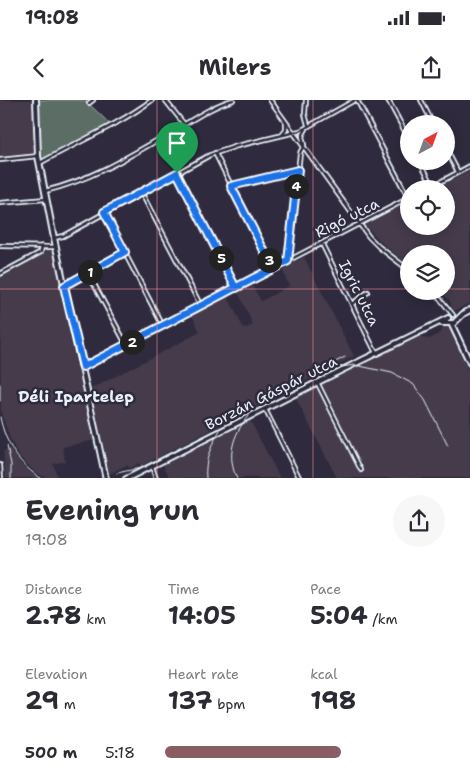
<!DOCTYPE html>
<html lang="en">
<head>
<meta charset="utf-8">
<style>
	:root { --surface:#fff; --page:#f7f7f7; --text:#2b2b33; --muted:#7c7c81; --accent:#8a5d65 }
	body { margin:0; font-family:"Shantell Sans",sans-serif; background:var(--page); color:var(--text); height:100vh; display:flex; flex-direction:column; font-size:19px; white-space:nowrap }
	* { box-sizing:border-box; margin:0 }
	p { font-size:16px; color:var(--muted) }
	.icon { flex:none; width:28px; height:28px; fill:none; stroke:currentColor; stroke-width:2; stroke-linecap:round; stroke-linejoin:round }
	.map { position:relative; height:378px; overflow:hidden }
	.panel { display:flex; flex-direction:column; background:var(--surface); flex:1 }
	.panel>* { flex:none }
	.needle { width:32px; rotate:41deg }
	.tools { position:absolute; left:400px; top:15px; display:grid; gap:10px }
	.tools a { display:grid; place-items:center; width:55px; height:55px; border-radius:50%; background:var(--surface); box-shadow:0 2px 12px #0003; font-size:25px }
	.pin { position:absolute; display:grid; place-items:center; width:42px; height:42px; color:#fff; margin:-51px -21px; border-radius:50% 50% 50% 0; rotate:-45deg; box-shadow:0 0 5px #0007 }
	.pin .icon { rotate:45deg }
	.km { position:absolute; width:25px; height:25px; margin:-12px; border-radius:50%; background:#222; color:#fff; font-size:14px; line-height:25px; text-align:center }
	.round { display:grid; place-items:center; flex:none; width:52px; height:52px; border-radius:26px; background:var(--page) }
	.headline { display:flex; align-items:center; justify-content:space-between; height:85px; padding:0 25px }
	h1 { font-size:28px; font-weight:700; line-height:38px }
	.stats { display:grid; grid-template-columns:repeat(3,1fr); gap:8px; height:85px; padding:5px 25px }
	.stats div { display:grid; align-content:center }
	.stats b { font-size:25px; font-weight:700 }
	.stats small { font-size:14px; font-weight:400 }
	.stats p { font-size:14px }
	ul { padding:0 25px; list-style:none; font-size:16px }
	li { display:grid; grid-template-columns:80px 60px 1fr; align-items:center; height:38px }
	li i { height:12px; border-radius:6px; background:var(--accent) }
	.status { display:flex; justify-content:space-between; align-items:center; height:35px; padding:0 25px; background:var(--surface); direction:ltr }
	.status svg { height:14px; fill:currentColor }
	header { display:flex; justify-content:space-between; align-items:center; height:65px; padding:0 25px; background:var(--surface); font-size:22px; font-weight:700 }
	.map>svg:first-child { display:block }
</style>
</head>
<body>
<div class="status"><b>19:08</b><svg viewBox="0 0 49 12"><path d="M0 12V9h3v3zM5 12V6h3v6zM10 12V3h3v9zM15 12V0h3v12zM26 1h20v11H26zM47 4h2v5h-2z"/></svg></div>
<header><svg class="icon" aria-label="back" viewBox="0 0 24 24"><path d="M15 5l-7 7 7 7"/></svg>Milers<svg class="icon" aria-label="share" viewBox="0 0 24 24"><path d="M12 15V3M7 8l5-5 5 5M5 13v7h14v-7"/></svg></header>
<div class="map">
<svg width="470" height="379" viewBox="0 0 470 379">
	<rect width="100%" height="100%" fill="#2f2a3d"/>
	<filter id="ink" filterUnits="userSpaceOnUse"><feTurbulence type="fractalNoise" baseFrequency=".02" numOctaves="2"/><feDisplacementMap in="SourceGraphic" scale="10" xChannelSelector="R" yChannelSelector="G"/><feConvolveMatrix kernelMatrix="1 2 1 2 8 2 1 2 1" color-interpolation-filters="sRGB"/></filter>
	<g filter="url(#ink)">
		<path fill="#443a4b" d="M0,0H32L34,53L0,57Z
			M470,71V203L454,211L449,200L440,191H446V154H409V166L382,143L365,125L409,102V126H446V89H435Z
			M53,147L95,340L63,347L65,361L53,364L58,378H46L35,372L20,357L11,341L1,313L0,176Z
			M304,157L354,256L145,364L140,365L139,363L129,368L127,365L109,374L91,289L200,232L192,215L228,197L244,229L253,225L238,192L252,185L261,201L289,186L282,169Z
			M448,223L470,275V378H337L295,297L420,235L424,238L430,239L441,232L444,224Z
			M249,318L280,378H170L162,363Z
			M11,349L21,364L38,378H6L3,351Z"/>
		<path fill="#5b6d65" stroke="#a2afae" d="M39,0H81L88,3L110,24L42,60L40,53Z"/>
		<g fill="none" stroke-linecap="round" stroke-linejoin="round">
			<g stroke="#e8f1f8" stroke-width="6">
				<path id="street" d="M165,0L184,24
					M270,0L369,137L379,147L409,170
					M306,0L305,14L308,25
					M357,0L409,99
					M388,0L409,39
					M421,0L433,24
					M89,3L93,0
					M282,35L286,30V23
					M304,45L302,36L306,29
					M446,49L458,72
					M215,53L273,169
					M0,60L38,56
					M420,61L433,86
					M40,63C77,42 117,26 152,0
					M177,73L236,187
					M231,86L298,70
					M427,89L470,66
					M45,91C92,80 133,54 175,30C194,19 212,6 233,0
					M141,92L201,206
					M0,103L46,99
					M104,113L163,226
					M54,138L63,136L210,55L237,46L300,31L355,0
					M322,144L376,253
					M0,146L56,147
					M288,160L300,53L303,47
					M88,173L126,244
					M0,174L41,152L42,146
					M65,185L125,152
					M434,191L453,215
					M352,204L368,192
					M83,267L409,98
					M317,282L361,370
					M265,309L300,379
					M0,365L1,379
					M152,366L156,379"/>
			</g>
			<g stroke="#e8f1f8" stroke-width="8">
				<path id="secondary" d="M36,0L38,56L54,138L106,379
					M442,223H454L463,214L470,210
					M451,223L470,263
					M126,379L336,273L448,218"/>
			</g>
			<use href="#street" stroke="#2f2a3d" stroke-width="2.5"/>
			<use href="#secondary" stroke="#2f2a3d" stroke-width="4"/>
			<path stroke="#e8f1f8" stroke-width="1" d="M314,273L345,257
				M0,284V301
				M0,317C5,343 19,365 42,379
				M7,346L11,364V379
				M117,373L145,367L303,286L342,267L355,265L392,273L413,284L425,300L448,346
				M206,379C204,358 212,345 221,328
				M237,379C226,356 233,335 248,316"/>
		</g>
	</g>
	<g fill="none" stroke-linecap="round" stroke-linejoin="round" filter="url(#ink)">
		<g stroke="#fff" stroke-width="10">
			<path id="route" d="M177,73L104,112L125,152L64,186L83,267C146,234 210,201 273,168L231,86L298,70L288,161L236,188L177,73"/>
		</g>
		<use href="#route" stroke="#1a73e8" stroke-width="6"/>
	</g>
	<path fill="none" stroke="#ff9aa2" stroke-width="1" stroke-opacity="0.55" d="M157,0V379M313,0V379M0,189H409M446,189H470"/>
	<g text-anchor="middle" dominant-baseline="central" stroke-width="5" stroke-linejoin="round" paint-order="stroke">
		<g font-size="15" fill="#e8f1f8" stroke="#2f2a3d">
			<text transform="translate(347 118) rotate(-27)">Rigó utca</text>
			<text transform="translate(359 193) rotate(63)">Igric utca</text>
			<text transform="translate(271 293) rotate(-27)">Borzán Gáspár utca</text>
		</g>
		<g font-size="16" font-weight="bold" fill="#e8f1f8" stroke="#2f2a3d">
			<text x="76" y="296">Déli Ipartelep</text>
		</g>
	</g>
</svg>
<div class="tools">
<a><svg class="needle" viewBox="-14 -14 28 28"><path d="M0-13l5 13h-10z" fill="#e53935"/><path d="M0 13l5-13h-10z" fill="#7c7c81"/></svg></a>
<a><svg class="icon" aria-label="locate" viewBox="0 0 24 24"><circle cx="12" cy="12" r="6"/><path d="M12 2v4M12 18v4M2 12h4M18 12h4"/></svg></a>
<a><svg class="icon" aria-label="layers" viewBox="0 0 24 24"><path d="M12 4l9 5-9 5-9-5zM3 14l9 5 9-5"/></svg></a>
</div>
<div class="pin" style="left:177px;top:73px;background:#1e9e55"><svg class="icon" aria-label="arrive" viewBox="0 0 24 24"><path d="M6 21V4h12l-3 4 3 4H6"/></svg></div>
<b class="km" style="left:90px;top:172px">1</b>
<b class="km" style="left:132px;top:242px">2</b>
<b class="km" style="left:269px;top:160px">3</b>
<b class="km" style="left:296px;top:86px">4</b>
<b class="km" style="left:221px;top:158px">5</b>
</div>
<section class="panel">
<div class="headline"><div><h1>Evening run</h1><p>19:08</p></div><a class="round"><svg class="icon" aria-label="share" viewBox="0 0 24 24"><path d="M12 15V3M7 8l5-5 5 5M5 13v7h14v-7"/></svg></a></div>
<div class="stats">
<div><p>Distance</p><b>2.78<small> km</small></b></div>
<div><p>Time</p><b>14:05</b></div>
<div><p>Pace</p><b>5:04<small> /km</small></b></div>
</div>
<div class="stats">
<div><p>Elevation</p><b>29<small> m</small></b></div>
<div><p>Heart rate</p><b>137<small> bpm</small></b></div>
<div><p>kcal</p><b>198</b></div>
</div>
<ul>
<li><b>500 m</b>5:18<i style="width:63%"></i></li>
</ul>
</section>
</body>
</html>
